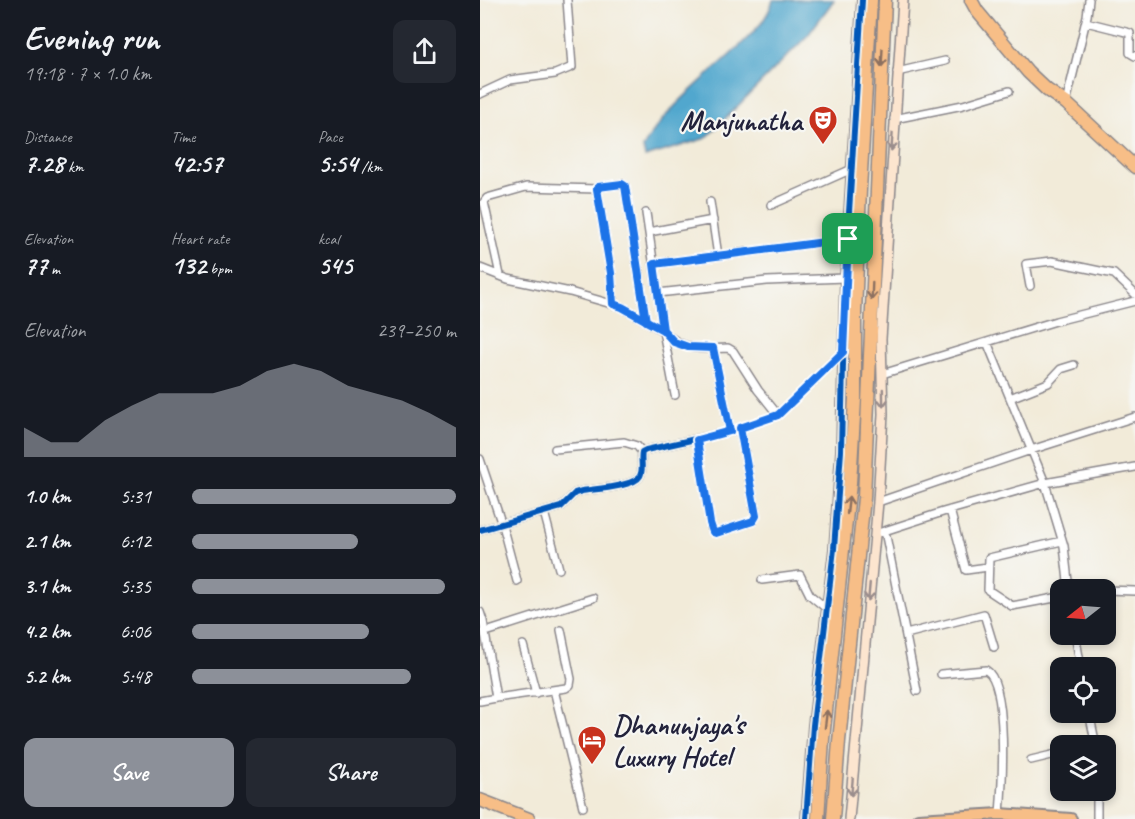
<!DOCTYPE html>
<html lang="en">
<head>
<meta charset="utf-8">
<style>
	:root { --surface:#171b24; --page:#242831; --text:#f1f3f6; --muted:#9ea1a6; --accent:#8c9099 }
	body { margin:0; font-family:Caveat,sans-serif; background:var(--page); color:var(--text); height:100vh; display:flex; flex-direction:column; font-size:22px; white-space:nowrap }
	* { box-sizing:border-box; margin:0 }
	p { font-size:20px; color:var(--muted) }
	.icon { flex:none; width:33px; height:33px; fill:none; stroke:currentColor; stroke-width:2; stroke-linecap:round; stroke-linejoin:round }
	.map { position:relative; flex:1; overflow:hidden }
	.details { display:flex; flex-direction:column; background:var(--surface); width:480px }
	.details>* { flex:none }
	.needle { width:39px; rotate:253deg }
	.buttons { position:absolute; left:570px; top:579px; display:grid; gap:12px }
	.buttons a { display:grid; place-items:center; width:66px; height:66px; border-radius:12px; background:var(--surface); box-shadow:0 3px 9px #0003; font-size:30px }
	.pin { position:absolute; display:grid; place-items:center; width:51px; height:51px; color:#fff; margin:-26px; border-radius:12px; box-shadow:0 3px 9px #0006 }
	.round { display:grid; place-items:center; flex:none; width:63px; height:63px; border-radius:12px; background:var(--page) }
	.summary { display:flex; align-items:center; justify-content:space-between; height:102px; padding:0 24px }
	h1 { font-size:33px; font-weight:700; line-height:45px }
	.metrics { display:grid; grid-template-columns:repeat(3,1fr); gap:9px; height:102px; padding:6px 24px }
	.metrics div { display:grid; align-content:center }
	.metrics b { font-size:26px; font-weight:700 }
	.metrics small { font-size:16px; font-weight:400 }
	.metrics p { font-size:16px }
	.chart { height:168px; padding:12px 24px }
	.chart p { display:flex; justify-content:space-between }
	.chart svg { width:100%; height:108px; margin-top:6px; fill:var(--accent); opacity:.7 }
	.button { display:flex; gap:12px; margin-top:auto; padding:12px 24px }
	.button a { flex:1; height:69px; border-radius:12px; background:var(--accent); color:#fff; font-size:24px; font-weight:700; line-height:69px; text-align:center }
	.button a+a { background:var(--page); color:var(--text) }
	ul { padding:0 24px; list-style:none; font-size:20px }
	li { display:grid; grid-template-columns:96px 72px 1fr; align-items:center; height:45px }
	li i { height:15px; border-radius:8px; background:var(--accent) }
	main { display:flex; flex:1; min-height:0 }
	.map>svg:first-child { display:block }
</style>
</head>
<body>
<main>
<section class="details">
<div class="summary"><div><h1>Evening run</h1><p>19:18 · 7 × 1.0 km</p></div><a class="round"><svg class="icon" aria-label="share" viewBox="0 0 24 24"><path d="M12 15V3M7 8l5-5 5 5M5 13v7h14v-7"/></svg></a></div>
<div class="metrics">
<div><p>Distance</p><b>7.28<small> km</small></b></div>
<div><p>Time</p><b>42:57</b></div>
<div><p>Pace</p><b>5:54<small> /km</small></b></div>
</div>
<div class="metrics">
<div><p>Elevation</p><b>77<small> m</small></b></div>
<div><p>Heart rate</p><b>132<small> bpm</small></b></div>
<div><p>kcal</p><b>545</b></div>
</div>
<div class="chart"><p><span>Elevation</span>239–250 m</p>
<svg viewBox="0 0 160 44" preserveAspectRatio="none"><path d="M0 44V32L10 38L20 38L30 29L40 23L50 18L60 18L70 18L80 15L90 9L100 6L110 9L120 15L130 18L140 21L150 26L160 32V44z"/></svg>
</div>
<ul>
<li><b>1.0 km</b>5:31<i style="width:100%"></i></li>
<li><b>2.1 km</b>6:12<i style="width:63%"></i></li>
<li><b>3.1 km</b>5:35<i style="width:96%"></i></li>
<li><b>4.2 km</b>6:06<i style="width:67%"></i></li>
<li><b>5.2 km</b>5:48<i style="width:83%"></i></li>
</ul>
<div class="button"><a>Save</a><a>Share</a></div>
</section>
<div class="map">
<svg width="655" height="819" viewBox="0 0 655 819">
	<rect width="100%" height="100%" fill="#f6f6f2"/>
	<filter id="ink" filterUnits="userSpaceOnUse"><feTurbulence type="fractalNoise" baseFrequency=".0167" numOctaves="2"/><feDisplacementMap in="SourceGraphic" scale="12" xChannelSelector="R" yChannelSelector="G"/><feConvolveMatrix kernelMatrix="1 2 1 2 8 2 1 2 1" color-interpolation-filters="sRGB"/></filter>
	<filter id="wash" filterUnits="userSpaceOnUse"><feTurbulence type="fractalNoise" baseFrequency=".008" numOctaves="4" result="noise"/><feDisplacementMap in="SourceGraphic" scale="24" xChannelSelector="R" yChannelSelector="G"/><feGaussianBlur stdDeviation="1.35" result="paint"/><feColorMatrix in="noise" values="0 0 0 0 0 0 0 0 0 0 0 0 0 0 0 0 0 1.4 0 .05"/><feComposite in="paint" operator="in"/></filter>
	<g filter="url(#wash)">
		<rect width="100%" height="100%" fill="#f2ebd9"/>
		<path fill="#51a7ce" stroke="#3a6484" stroke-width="1.5" d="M293,0H354L328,35L226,138L165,157L163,148C181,113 222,81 251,54C267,38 287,23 293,0Z"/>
	</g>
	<g filter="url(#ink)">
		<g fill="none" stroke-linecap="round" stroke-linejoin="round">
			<g stroke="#8a868a" stroke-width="10">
				<path id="street" d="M606,22L650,33V53L655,56
					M417,72L465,61
					M0,94L30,80L75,74L92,67L87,0
					M586,103L607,16L609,0
					M414,119L483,105L529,91
					M230,202L238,256
					M291,205L372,169
					M166,213L178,294
					M169,232L233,220
					M174,264L368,239
					M0,268L28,279L90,292L142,307L183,331L178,293L287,281L365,278
					M20,275L4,202L7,198L46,187L117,189
					M550,286L546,264L572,261L634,274L655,294
					M133,304L131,273L117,189L118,187L142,184L145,186L166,321
					M183,331C204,351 220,349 248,348L253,351L278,390L298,415
					M183,331L195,395
					M507,342L565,483L584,546L589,590
					M233,349L250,431
					M402,374L576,321L655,301
					M530,398L568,383L581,369L594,365
					M217,440L230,523L233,532L236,533L273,521L276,516L260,428
					M75,449L144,442L157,446L162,452
					M0,459L22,525L37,581
					M398,502L551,450L655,417
					M470,510L486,570L508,567
					M64,512L79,569
					M0,530L81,507L95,493L102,491C115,489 154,487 160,476C164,469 160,460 162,452L166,450L256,430L298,415L363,352
					M405,531L437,691
					M395,534L463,512L565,483L655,467
					M282,580L320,575L330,595L347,609
					M606,590H610
					M626,590L655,591
					M580,597L532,606L508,590L509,558L582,541
					M0,612L3,621H0
					M6,632L113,598
					M426,634L504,614L514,647
					M595,634L601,668
					M43,645L56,693
					M461,674L506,670C529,683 522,789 520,814
					M74,690L103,807
					M16,698L86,688L90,685L91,679L81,630
					M0,701L16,698L3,621
					M609,712L616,746
					M551,760L580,753
					M617,790V819"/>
			</g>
			<g stroke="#8a868a" stroke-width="12">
				<path id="secondary" d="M326,819L333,725L354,549L361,451L365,278L382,0
					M369,819L398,502L403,414L401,339L423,0"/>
			</g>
			<g stroke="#8a868a" stroke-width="14">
				<path id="primary" d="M438,819L520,814L591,819"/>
			</g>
			<g stroke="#8a868a" stroke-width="15">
				<path id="highway" d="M491,0L497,11L548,72L567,90L586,103L655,167
					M0,800L49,819
					M338,819L343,739L370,483L375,399V314L380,190L391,0
					M353,819L359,741L384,498L405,0"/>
			</g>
			<use href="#street" stroke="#fff" stroke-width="7"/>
			<use href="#secondary" stroke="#fce5cf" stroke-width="9"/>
			<use href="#primary" stroke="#f7be87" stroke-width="10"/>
			<use href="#highway" stroke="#f7be87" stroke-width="12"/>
			<g stroke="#f6f6f2" stroke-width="10">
				<path id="cycleway" d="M0,530L81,507L95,493L102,491C115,489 154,487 160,476C164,469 160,460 162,452L166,450L256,430L298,415L363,352
					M326,819L333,725L354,549L361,451L365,278L382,0"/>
			</g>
			<use href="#cycleway" stroke="#0057b8" stroke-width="6"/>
		</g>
		<defs><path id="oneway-shaft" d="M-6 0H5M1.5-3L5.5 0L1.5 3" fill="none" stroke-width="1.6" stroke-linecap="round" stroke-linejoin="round" transform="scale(1.5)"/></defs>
		<g stroke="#8c7061">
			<use href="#oneway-shaft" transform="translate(402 58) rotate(93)"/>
			<use href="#oneway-shaft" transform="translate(392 291) rotate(92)"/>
			<use href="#oneway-shaft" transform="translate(368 505) rotate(-84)"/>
			<use href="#oneway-shaft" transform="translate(346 719) rotate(-83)"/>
		</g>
		<g stroke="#9a8d8c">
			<use href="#oneway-shaft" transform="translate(412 142) rotate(94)"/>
			<use href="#oneway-shaft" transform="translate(403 398) rotate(89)"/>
			<use href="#oneway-shaft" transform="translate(389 592) rotate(95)"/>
			<use href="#oneway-shaft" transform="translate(372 787) rotate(95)"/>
		</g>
	</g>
	<g fill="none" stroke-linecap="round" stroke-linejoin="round" filter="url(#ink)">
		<g stroke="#fff" stroke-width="12">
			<path id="route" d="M368,239L174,264L183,330L142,307L133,304L131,273L117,189L118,187L142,184L145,186L166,321L183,330L194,342L208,347L233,348L250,431L217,440L230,523L233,532L236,533L273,521L276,516L260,428L298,415L363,352L368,239"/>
		</g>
		<use href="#route" stroke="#1a73e8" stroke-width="8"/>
	</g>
	<defs>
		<g id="theatre-pin" transform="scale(1.5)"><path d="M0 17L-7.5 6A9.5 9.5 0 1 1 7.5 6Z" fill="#c8321e" stroke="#f6f6f2"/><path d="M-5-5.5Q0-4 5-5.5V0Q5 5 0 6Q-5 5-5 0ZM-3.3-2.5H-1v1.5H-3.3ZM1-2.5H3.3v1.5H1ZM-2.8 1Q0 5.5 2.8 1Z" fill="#fff"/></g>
		<g id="hotel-pin" transform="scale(1.5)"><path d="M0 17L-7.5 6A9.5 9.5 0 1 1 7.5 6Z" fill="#c8321e" stroke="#f6f6f2"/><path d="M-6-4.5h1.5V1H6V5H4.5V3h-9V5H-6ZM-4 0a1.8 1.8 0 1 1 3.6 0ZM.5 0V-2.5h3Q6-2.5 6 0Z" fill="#fff"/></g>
	</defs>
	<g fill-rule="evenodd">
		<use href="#theatre-pin" x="343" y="120"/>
		<use href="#hotel-pin" x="112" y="740"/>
	</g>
	<g text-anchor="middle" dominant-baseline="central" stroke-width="4.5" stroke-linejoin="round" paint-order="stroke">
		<g font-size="28" font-weight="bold" fill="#22223b" stroke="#f6f6f2" text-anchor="end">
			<text x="322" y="120">Manjunatha</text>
			<text x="133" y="724" text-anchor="start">Dhanunjaya's<tspan x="133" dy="32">Luxury Hotel</tspan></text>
		</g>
	</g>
</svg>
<div class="buttons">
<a><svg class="needle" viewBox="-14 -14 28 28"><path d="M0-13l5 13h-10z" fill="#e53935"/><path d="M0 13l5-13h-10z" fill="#9ea1a6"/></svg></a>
<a><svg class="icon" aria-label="locate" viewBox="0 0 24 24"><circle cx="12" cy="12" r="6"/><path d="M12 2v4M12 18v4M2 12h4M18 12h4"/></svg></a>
<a><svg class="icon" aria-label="layers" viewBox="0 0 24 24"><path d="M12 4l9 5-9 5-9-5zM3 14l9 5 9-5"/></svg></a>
</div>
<div class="pin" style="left:368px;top:239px;background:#1e9e55"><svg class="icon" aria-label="arrive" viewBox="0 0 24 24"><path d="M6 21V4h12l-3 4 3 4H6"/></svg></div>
</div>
</main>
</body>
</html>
